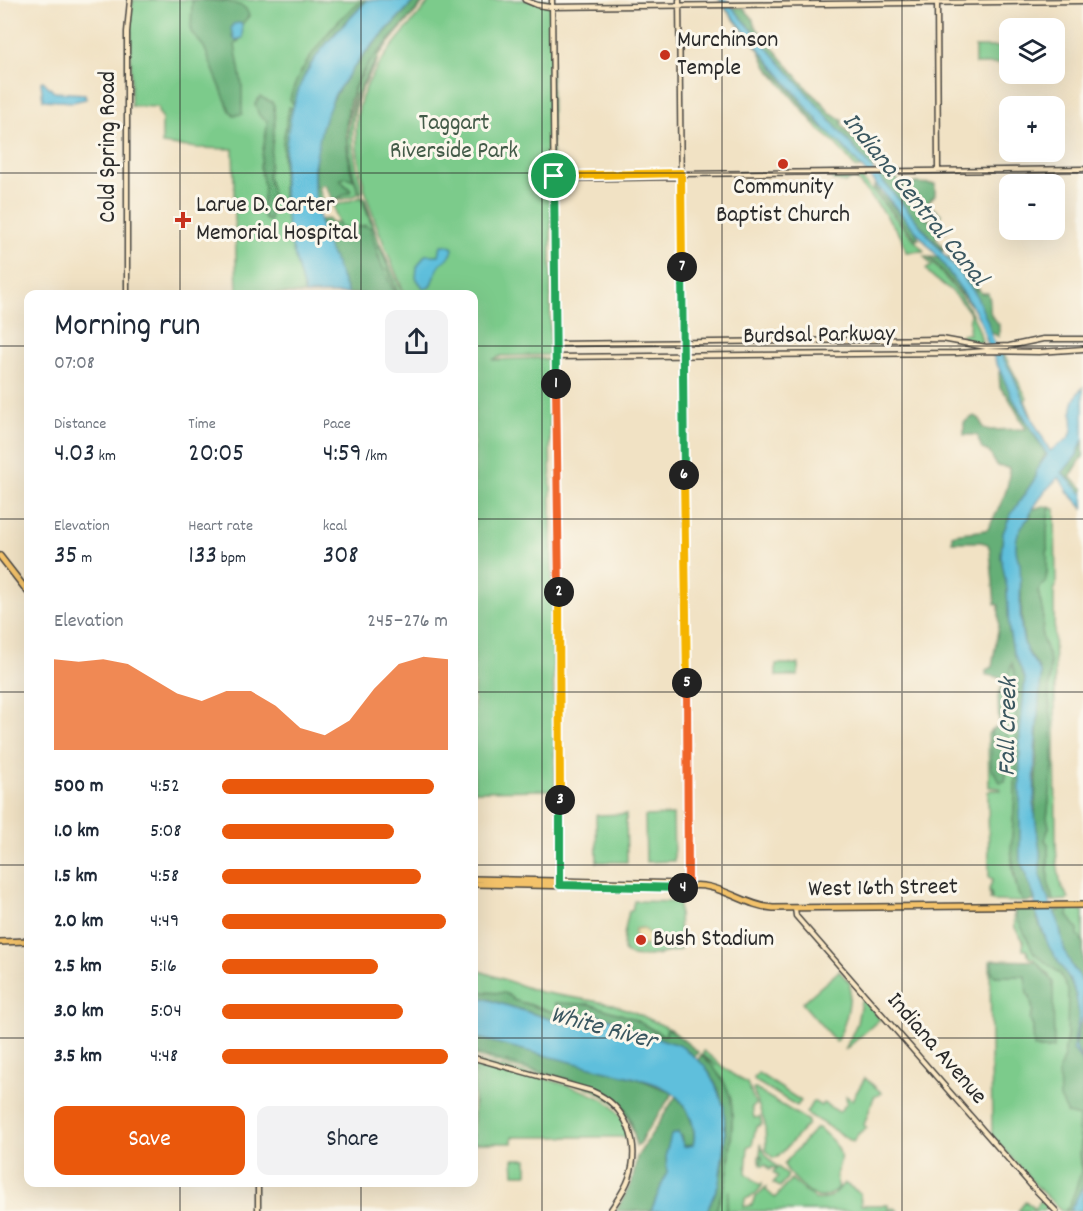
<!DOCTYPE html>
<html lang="en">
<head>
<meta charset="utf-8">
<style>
	:root { --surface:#fff; --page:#f2f2f3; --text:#1f2937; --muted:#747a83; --accent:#ea580c }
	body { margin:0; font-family:Dekko,sans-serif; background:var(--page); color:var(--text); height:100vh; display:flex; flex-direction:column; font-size:22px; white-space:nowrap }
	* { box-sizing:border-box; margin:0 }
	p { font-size:20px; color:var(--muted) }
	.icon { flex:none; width:33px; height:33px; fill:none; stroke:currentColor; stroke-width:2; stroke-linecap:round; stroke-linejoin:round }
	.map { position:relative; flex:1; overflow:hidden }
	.panel { position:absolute; left:24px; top:290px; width:454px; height:897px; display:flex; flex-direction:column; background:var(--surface); border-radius:12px; box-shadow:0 6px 24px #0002 }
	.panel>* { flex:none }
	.fabs { position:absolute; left:999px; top:18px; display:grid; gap:12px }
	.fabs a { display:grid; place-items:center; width:66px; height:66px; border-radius:12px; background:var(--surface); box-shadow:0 6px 24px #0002; font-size:30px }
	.pin { position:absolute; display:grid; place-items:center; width:51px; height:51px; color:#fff; margin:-26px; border:3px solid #fff; border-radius:50%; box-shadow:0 2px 6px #0007 }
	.km { position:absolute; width:30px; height:30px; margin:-15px; border-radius:50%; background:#222; color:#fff; font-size:16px; line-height:30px; text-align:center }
	.round { display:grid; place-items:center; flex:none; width:63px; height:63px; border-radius:12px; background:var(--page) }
	.head { display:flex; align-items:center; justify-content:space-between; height:102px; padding:0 30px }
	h1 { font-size:33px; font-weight:600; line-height:45px }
	.metrics { display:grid; grid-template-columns:repeat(3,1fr); gap:9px; height:102px; padding:6px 30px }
	.metrics div { display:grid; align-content:center }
	.metrics b { font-size:26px; font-weight:600 }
	.metrics small { font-size:16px; font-weight:400 }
	.metrics p { font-size:16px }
	.chart { height:168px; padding:12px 30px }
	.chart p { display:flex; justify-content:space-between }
	.chart svg { width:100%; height:108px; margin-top:6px; fill:var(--accent); opacity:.7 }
	.primary-button { display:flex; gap:12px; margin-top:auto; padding:12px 30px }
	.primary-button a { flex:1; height:69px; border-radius:12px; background:var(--accent); color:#fff; font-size:24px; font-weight:600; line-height:69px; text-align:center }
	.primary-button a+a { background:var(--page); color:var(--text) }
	ul { padding:0 30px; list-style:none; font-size:20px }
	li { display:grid; grid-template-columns:96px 72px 1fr; align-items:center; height:45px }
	li i { height:15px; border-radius:8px; background:var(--accent) }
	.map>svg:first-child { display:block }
</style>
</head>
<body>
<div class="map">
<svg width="1083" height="1211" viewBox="0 0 1083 1211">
	<rect width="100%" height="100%" fill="#fbf7ec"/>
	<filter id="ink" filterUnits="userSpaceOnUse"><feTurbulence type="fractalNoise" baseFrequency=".0167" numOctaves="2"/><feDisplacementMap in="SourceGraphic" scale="12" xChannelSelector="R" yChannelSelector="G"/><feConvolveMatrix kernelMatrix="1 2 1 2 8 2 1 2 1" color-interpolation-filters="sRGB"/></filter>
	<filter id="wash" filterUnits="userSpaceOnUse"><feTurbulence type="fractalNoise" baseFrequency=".008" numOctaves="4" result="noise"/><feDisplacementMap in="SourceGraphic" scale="24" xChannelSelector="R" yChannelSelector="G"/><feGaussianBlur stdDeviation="1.35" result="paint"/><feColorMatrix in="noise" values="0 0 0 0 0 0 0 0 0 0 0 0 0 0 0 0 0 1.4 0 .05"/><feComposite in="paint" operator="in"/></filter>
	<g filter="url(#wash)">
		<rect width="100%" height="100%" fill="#f1e2c4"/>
		<path fill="#7ccb8b" stroke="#547b5b" stroke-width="1.5" d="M133,0H367L362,6L285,204L305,294H237L233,149L197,148L162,144V117L158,112V107L131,106V14Z
			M426,0C394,36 355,76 347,126C344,148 352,174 359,194L333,202L332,198L339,199L343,194L349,193L350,189L340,180L346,177L353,179L346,153L345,131L355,88L371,60L382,50Z
			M431,0H551L552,149L550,355L501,356L492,360L538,358L551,360L549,363L555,790L474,791V294H405C382,241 341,153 362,97C376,60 406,30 431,0Z
			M975,47H1009V64H975Z
			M378,59C373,70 365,81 360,93C347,126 353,158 363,191L361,194C338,143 348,104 378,59Z
			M767,67L783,82L814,121L834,137L862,168H856L833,141L819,130Z
			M830,174H858L924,251L906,252L902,238L882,210L854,177L845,183L833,180Z
			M362,196L365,198L379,242L403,294H398Z
			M361,197L397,294C381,279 379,242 365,225C342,235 337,227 334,206Z
			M924,256L927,257L932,262C952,286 977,311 982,343L970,341L962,337V334H969L970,313C964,305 957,295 949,289C941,282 932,279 926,269L932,266Z
			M948,257H962V261L959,262L979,289L976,290L964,272Z
			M1000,354H1004L1027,398L1025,400L1035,425L1012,373Z
			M1049,507L1055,509L1056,586L1054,591L1056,842L1057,862L1061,886L1069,898L1067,900L1053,901L1048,881V844L1045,840L1049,827L1047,818L1053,765L1052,728L1049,697L1050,660L1042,638L1043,613L1038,591L1047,575L1046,531Z
			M1011,662C1019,675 1016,696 1016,711C1016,739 1016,767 1015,794C1014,826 1004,873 1024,902L992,901L991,891L990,900L989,889L993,879L989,877L988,792L991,790H1001L1000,788L989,787L988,734L991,730L992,754H1007V679Z
			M776,664H798V676H776Z
			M626,814L627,862H597L596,815Z
			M673,815L674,861L646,862L645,816Z
			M634,901L679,902L680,950C668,952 629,964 624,950C621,943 627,920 629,911H632Z
			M1063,909L1083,910V1211H1062L1040,1190L992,1136L990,961L993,960L995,976H1025L1033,1011L1030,1020L1033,1027L1034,1047L1038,1049H1049V975L1036,961H1034V958H1029L1027,950H1023V940L1015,928L1014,910Z
			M474,969L540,992L612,1004L634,1012L670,1029L667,1030L666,1035H662L632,1018L589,1004H555L559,1011L552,1012L539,1007L483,992L474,984Z
			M839,971L850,983C850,1005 847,1023 836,1042L802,1003Z
			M864,999L880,1019L845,1050L857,1023L861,1001Z
			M704,1051L732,1074L747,1083L756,1105L752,1107L754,1118L760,1117L762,1124L756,1127L752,1145L748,1146L746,1173L760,1185L762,1183V1186L755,1195L745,1199L744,1207L752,1205L754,1199L766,1187V1190L775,1198L791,1179L815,1199C829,1202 835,1194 844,1183L860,1193L861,1205H888V1209L895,1208L898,1211H726L729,1190L725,1211H716C718,1202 722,1194 725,1185C730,1168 735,1112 730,1097C725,1082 713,1065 701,1055L717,1066L702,1054Z
			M474,1053L595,1087C619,1098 629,1107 634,1134L628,1119L617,1104L593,1089L474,1056Z
			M474,1061C506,1070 589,1086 611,1105C620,1114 626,1125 629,1137H512V1143H474Z
			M758,1073L801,1101L797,1106L755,1081L754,1078Z
			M865,1078L882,1093L874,1097L864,1125L867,1128L859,1133L853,1142L806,1113L813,1101L821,1106L823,1103L839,1112L847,1103L846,1096L852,1100Z
			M754,1088L808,1121V1124L778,1157L773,1158L766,1150L765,1124L753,1090Z
			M816,1128H819C826,1135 838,1144 840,1154C843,1167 831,1172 839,1187C833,1192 826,1199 818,1197C810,1195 786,1172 784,1164Z
			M761,1145L767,1157L777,1167L775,1169L772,1167L770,1170L765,1164L763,1166L760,1164L762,1161L759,1162V1156L763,1159L760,1154Z
			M513,1159H527V1174H514Z
			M778,1167L787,1175V1178L780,1187L773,1183L778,1177L773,1172Z
			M1041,1200L1048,1207L1044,1211H1018L1026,1201L1034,1209Z"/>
		<path fill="#65af77" stroke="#486d51" stroke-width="1.5" d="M192,0C205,0 235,0 245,8C247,10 248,13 249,16L242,24L240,23L232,36L235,40L239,41L235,45L242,85V114L234,115L230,111L204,47L191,32Z
			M364,0H367L335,33L310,65L294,105L290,100C296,69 337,16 364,0Z
			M415,0H425C406,23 383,45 365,69C341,100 344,145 353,180L346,177L340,180L351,191L335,200L332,198L325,185L319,186L324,204L317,206C313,184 314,165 318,142C331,78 375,46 415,0Z
			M724,7L761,50L769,62L825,129L814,121L783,82L767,67L759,50Z
			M732,7L743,8C748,13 754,17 754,25L810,92L820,100L830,113L842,120V125L852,138H861L868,152V155L879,162V166L871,168Z
			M260,97L272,102L274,105L275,123L268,177L272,192L268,206L271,213L270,221L266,220L262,212L264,186L260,167L267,127V121L259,115L255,104Z
			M289,107L292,108L285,166V204L283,206V142Z
			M882,173L887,179L890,174L895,175L898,180L899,186L915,183L935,184V195L929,201V205L941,214L940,217H924L938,226L946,229V232H938L936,238L944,249L943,251L875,174Z
			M874,186L915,230L919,239H916L874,190Z
			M329,219L330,223H337C347,234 359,223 370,227L379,259L395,294H348L334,259L323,238L320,220Z
			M930,257L939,258L973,308Z
			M955,266L964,272L976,290L979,289L981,293H988C994,308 984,312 999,324V337L991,332L975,293Z
			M999,372H1001L1018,409L1046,453L1037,469L1036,477L1010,516L1003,533L1001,557L1007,588L1009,630L1013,651L1025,678L1020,734V859L1035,901L1024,902L1018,894L1011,851L1015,796L1016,727V680L1012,663C1003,692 1009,722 1007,753C1006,762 1008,772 1005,781L1000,782L991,767V730L999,726L998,696L1003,684L1002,678L986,675V670L992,667L999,624V605L995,604L990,551L988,544L981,542H952V535C964,531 976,533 988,529C997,510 1011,490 1009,468L997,466L989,452L982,449L977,435H964V422L974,416L980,419L983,428L990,430L1026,429L1007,395L1000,388Z
			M1083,440V456L1070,477L1083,488V494L1062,472L1077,455Z
			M1044,506L1050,508C1043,533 1051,559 1045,584L1041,586L1038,591L1043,613L1042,638L1050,660L1049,697L1052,728L1053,765L1047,818L1049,827L1045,840L1048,844V881L1053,901H1049L1040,875V852L1035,817L1039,668L1025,647L1022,627L1020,564C1015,554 1014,535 1021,525C1023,522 1027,521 1029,518C1031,515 1031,512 1033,509Z
			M1015,909H1035C1041,946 1076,974 1079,1012C1080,1024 1075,1038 1073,1049L1083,1062V1186L1070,1211H1065L1070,1205L1082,1170L1080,1154L1081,1141L1078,1131L1079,1117L1068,1114L1060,1098L1059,1070L1064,1056L1067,1035L1068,990L1060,974L1034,953L1016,916Z
			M1063,909H1069L1068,916L1078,929V936L1083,941V985C1079,974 1071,966 1066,955C1060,942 1061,926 1054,913Z
			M993,960L1036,961L1053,982L1054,1048L1043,1049L1034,1047L1033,1027L1030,1020L1033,1011L1030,996L1027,994L1025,976H995L992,972Z
			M474,984L483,992L504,993L511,996L513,1000L552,1012L559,1010L555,1003L589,1004L632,1018L662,1035H666V1030L670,1029L698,1052L695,1057L681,1046L649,1035L621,1028L624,1025H629L628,1024L596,1015L589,1020L580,1023H562L474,995Z
			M1082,1017H1083V1060L1075,1046Z
			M474,1037L642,1080L673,1093L642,1138L640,1144L636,1146C631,1112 627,1102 595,1087L474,1053Z
			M701,1055C713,1065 729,1085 731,1101C734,1115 729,1170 725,1185C722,1194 718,1202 716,1211H707C711,1201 717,1191 719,1181C729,1142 731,1089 698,1060Z
			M676,1096C688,1109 697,1128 693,1145L684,1146L681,1136L666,1153L667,1172L651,1211H616L632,1182L637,1157Z"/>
		<path fill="#eeda9e" stroke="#8c8264" stroke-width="1.5" d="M643,928L651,935L652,945L635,946V929Z"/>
		<path fill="#5ebfdc" stroke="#447584" stroke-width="1.5" d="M367,0H415L361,57L335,94L322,127L314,167V188L323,238L334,259L348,294H305C297,265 287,234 285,204C281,163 288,101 310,66C325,41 348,22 367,0Z
			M719,0H726L906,208L975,293L987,320L994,342L1012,373L1030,415L1050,451L1069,438C1079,419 1062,410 1083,387V439L1077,455L1062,473L1083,494V508L1068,492L1059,477L1045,491L1030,513V517C1016,529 1012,547 1020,564C1022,591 1017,620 1025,646C1028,657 1038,664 1041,675L1035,752L1034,809L1040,852V875L1048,899L1058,920L1065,952L1073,968L1079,975L1083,985V1017L1079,1025L1075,1046L1083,1062L1073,1049L1079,1015L1076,996L1070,980L1049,947L1040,924L1035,910V899L1020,859V734L1025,678L1013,651L1009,630L1007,588L1001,557L1003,533L1010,516L1036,477L1037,469L1047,455L1012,397L987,342L980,320L969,301L939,258L844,147L825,129Z
			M240,23L242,24L243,38L235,40L231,29L233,24Z
			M43,81L54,92L85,94L86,99L73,102L43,100L41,82Z
			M441,245H447L453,248C452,258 447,257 441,264C436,270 433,280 430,287L424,289L416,278L417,267L425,255H439Z
			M474,995L562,1023H580L589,1020L591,1015H596L628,1024L630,1026L616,1028L649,1035L681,1046L705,1066L715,1084L724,1107L725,1137L719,1183L707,1211H651L667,1172L666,1153L671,1135L678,1132L684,1147L693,1145C698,1128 687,1103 672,1093C657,1081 626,1076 607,1071C563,1060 518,1049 474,1037Z
			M1083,1186V1211H1070Z"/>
	</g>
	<g filter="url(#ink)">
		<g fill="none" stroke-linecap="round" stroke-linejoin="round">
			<g stroke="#494642" stroke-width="7">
				<path id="secondary" d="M525,0L537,5L550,7L1083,1
					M552,0L560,881
					M679,0L688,886
					M937,1L938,170
					M681,174L1083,169
					M554,176L681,173
					M554,179L681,177
					M127,294V32L130,0
					M556,344L942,339L986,347L1009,346L1043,339H1083
					M556,357L957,353L986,351L1039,352L1083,349
					M795,908L796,916L1030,1184L1056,1211
					M474,1058L592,1091C627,1106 641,1143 629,1178C625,1190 617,1200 610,1211
					M258,1182V1211"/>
			</g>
			<g stroke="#494642" stroke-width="8">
				<path id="primary" d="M0,556L28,592
					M474,879L683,884L688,886
					M474,884L682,888C714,877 742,906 773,908L1083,905
					M0,942L28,941"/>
			</g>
			<use href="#secondary" stroke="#fae7c3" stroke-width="4"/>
			<use href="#primary" stroke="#f3c26a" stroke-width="5"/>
		</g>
	</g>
	<g fill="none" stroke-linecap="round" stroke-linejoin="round" filter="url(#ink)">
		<g stroke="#fff" stroke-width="12">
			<path id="split-1" d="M554,176L556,384"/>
		</g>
		<g stroke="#fff" stroke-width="12">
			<path id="split-2" d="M556,384L559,592"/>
		</g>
		<g stroke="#fff" stroke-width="12">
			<path id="split-3" d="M559,592L560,800"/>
		</g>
		<g stroke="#fff" stroke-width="12">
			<path id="split-4" d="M560,800V885L683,888"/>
		</g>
		<g stroke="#fff" stroke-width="12">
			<path id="split-5" d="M683,888L688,886L687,683"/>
		</g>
		<g stroke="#fff" stroke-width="12">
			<path id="split-6" d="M684,475L687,683"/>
		</g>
		<g stroke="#fff" stroke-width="12">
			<path id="split-7" d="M682,267L684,475"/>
		</g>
		<g stroke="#fff" stroke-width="12">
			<path id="split-8" d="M554,176L681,173L682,267"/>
		</g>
		<use href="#split-1" stroke="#22a559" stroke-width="8"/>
		<use href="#split-2" stroke="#f0652b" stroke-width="8"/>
		<use href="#split-3" stroke="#f5b400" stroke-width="8"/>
		<use href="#split-4" stroke="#22a559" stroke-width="8"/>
		<use href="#split-5" stroke="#f0652b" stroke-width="8"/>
		<use href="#split-6" stroke="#f5b400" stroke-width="8"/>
		<use href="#split-7" stroke="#22a559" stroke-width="8"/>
		<use href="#split-8" stroke="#f5b400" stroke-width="8"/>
	</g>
	<path fill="none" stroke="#2b2b2b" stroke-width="1.5" stroke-opacity="0.55" d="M180,0V294M361,0V294M542,0V1211M722,0V1211M902,0V1211M0,173H1083M0,346H28M474,346H1083M0,519H28M474,519H1083M0,692H28M474,692H1083M0,865H28M474,865H1083M0,1038H28M474,1038H1083M180,1182V1211M361,1182V1211"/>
	<g fill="#c8321e" stroke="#fbf7ec" stroke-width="2">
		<circle cx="665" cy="55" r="6"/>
		<circle cx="783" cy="164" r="6"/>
		<path d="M180 211h6v6h6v6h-6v6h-6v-6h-6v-6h6z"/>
		<circle cx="641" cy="940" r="6"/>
	</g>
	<g text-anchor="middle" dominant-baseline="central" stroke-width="6" stroke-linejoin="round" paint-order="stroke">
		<g font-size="24" fill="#2b2b2b" stroke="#fbf7ec" text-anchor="start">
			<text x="677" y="41">Murchinson<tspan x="677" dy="28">Temple</tspan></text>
			<text x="783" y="188" text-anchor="middle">Community<tspan x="783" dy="28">Baptist Church</tspan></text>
			<text x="196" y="206">Larue D. Carter<tspan x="196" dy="28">Memorial Hospital</tspan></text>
			<text x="653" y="940">Bush Stadium</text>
		</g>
		<g font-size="24" fill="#435b48" stroke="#fbf7ec">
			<text x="454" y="124">Taggart<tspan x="454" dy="28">Riverside Park</tspan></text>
		</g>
		<g font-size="24" fill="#2b2b2b" stroke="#fbf7ec">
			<text transform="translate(109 147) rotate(-90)">Cold Spring Road</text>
			<text transform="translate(819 336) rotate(-1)">Burdsal Parkway</text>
			<text transform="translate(883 889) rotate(-1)">West 16th Street</text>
			<text transform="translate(936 1049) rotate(49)">Indiana Avenue</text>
		</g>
		<g font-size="26" font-style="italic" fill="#3a5760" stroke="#fbf7ec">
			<text transform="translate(914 200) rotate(51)">Indiana Central Canal</text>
			<text transform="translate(1009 727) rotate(-89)">Fall Creek</text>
			<text transform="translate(603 1029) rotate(15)">White River</text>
		</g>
	</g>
</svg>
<div class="fabs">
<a><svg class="icon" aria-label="layers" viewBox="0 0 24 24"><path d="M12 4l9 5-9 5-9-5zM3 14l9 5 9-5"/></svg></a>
<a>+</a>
<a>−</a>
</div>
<div class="pin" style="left:554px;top:176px;background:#1e9e55"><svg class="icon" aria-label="arrive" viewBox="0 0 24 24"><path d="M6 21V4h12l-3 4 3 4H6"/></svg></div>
<b class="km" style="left:556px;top:384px">1</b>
<b class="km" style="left:559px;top:592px">2</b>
<b class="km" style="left:560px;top:800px">3</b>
<b class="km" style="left:683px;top:888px">4</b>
<b class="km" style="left:687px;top:683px">5</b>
<b class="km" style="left:684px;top:475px">6</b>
<b class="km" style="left:682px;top:267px">7</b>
<section class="panel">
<div class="head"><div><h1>Morning run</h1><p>07:08</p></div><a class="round"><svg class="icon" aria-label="share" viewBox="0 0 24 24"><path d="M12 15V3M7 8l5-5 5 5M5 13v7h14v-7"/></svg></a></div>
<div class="metrics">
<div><p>Distance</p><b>4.03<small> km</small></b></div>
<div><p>Time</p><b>20:05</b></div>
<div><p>Pace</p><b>4:59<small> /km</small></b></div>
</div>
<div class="metrics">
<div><p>Elevation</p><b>35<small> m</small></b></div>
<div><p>Heart rate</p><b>133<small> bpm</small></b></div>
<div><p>kcal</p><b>308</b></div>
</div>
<div class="chart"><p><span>Elevation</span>245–276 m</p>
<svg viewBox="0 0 160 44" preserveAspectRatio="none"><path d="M0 44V7L10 8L20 7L30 9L40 15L50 21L60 24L70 20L80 20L90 26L100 35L110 38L120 32L130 19L140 9L150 6L160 7V44z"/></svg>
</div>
<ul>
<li><b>500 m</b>4:52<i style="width:94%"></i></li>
<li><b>1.0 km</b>5:08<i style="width:76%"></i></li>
<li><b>1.5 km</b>4:58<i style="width:88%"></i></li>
<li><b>2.0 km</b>4:49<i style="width:99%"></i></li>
<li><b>2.5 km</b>5:16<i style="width:69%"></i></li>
<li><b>3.0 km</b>5:04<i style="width:80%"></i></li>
<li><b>3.5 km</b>4:48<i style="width:100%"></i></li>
</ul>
<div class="primary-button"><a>Save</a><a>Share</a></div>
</section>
</div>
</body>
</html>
